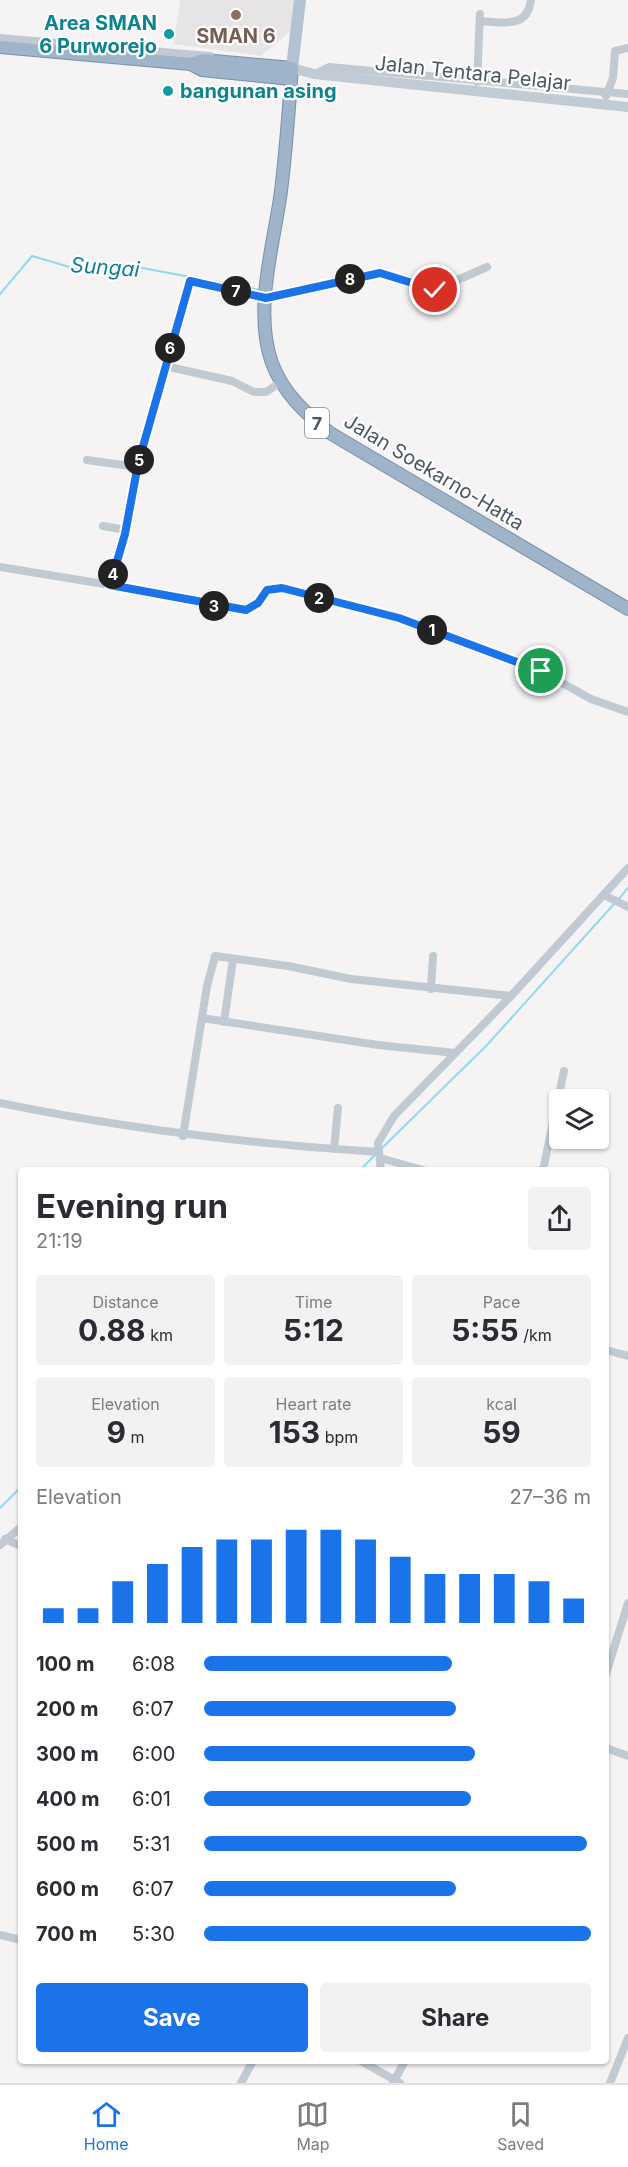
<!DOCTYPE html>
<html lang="en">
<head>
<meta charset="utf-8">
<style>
	:root { --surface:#fff; --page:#f2f2f3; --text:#2b2b33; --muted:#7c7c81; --line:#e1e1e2; --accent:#1a73e8 }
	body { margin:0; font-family:Inter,sans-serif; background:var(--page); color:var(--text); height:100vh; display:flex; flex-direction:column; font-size:22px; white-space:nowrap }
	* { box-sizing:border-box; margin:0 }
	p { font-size:20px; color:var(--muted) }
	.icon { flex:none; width:33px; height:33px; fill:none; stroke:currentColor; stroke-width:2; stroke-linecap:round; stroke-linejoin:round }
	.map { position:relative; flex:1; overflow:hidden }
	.details { position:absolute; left:18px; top:1167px; width:591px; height:897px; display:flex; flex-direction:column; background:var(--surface); border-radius:6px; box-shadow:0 2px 4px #0004 }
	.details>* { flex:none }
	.controls { position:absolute; left:549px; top:1089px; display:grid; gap:12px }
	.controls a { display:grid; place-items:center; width:60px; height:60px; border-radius:6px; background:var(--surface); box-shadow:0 2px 4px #0004; font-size:30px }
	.pin { position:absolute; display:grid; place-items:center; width:51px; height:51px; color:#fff; margin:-26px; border:3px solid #fff; border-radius:50%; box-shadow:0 2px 6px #0007 }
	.km { position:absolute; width:30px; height:30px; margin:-15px; border-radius:50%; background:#222; color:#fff; font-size:16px; line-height:30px; text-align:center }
	.round { display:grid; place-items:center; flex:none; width:63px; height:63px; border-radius:6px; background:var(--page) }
	.summary { display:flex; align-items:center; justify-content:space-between; height:102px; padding:0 18px }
	h1 { font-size:33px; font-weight:700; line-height:45px }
	.metrics { display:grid; grid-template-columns:repeat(3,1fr); gap:9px; height:102px; padding:6px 18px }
	.metrics div { display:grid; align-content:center; border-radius:6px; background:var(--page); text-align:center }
	.metrics b { font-size:30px; font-weight:700 }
	.metrics small { font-size:16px; font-weight:400 }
	.metrics p { font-size:16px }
	.chart { height:168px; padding:12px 18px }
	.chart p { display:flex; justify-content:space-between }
	.chart svg { width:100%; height:108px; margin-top:6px; stroke:var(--accent); stroke-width:6 }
	.button { display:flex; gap:12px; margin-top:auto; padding:12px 18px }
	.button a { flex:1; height:69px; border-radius:6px; background:var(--accent); color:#fff; font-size:24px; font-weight:700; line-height:69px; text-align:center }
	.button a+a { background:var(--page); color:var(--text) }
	ul { padding:0 18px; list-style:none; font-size:20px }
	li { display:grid; grid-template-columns:96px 72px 1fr; align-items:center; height:45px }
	li i { height:15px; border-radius:8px; background:var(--accent) }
	.dock { display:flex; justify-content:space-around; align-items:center; height:84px; border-top:2px solid var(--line); background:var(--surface); font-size:16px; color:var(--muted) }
	.dock a { display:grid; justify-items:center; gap:3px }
	.dock .current { color:var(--accent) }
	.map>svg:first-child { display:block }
</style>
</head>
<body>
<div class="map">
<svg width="628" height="2083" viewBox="0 0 628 2083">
	<rect width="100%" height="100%" fill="#f5f3f3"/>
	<path fill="#e6e4e5" d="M180,0H295L292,30L261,56L174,44Z"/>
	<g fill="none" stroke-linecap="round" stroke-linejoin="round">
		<path stroke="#90daee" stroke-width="2" d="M0,294L32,256L73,268L121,264L260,290
			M618,900L628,888
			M380,1150L487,1045L614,904
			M360,1170L376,1154
			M0,1508L21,1487"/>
		<g stroke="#7690ad" stroke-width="14">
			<path id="trunk" d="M0,47L191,64L202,70L291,79
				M191,64L203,60L292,68C289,109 286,151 281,191C274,245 253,310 272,363C283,393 306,414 330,433L628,609"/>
		</g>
		<path stroke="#c1cad2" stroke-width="8" d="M481,21C503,23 528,28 531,0
			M0,38L210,56
			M315,74L329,67L628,94
			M477,82L480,14
			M606,96L613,78L615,51L628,48
			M165,366L232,381L254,392H266L281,382
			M87,460L137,467
			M103,526L126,530
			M0,567L110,585L235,610L252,608L267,590L282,588L399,618L541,671L591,699L628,712
			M110,585L125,534L138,464L190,281L266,298L380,273L435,290L487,267
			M604,895L628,907
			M431,989L433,956
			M202,1018L378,1045L455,1053
			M224,1022L233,959
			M0,1103C126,1129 250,1144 379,1152
			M183,1136L207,986L215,956L288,966L351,979L511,996
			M334,1149L338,1108
			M380,1158L423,1170
			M381,1170L378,1143L394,1116L511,996L628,868
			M543,1170L564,1071
			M606,1350L628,1356
			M5,1539L21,1546
			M0,1545L21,1527
			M606,1674L628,1603
			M606,1748L628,1756
			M0,1935L21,1940
			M361,2061L400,2083
			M241,2083L253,2061
			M393,2083L405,2061
			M610,2083L628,2038"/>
		<path stroke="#c1cbd6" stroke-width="10" d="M292,68L314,74L628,107"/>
		<path stroke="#b3c2d1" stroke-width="12" d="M292,68L300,0"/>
		<use href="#trunk" stroke="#9fb4c9" stroke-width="12"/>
	</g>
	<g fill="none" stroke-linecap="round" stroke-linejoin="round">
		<g stroke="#fff" stroke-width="12">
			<path id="route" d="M435,290L380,273L266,298L190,281L138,464L125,534L110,585L246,610L258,603L267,590L282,588L399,618L541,671"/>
		</g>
		<use href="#route" stroke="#1a73e8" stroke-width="8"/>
	</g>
	<circle fill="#8d6e63" stroke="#fff" stroke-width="2" cx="236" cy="15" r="6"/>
	<g fill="#0f9aa8" stroke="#fff" stroke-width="2">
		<circle cx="169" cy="34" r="6"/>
		<circle cx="168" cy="91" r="6"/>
	</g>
	<g text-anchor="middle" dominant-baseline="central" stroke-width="4.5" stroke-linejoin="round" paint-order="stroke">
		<rect fill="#fff" stroke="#808990" stroke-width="1.5" x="305" y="408" width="24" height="30" rx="4.5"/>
		<g font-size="18" font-weight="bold" fill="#4a5661">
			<text x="317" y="423">7</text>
		</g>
		<g font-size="20" font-weight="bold" fill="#0d838f" stroke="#fff" text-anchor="end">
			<text x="157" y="23">Area SMAN<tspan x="157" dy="23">6 Purworejo</tspan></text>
			<text x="180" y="91" text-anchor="start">bangunan asing</text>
		</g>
		<g font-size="20" font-weight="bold" fill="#785e54" stroke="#fff">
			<text x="236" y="36">SMAN 6</text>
		</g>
		<g font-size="20" fill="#4a5661" stroke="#fff">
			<text transform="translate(473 73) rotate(6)">Jalan Tentara Pelajar</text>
			<text transform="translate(434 472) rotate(31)">Jalan Soekarno-Hatta</text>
		</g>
		<g font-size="21" font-style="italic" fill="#0c7c9b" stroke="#fff">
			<text transform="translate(105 267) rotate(4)">Sungai</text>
		</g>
	</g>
</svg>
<div class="controls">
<a><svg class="icon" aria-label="layers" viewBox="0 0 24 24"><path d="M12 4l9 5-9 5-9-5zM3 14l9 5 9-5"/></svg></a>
</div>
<div class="pin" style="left:541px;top:671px;background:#1e9e55"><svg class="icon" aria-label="arrive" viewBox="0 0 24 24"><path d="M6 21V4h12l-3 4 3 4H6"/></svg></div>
<div class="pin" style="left:435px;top:290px;background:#d93025"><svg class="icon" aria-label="check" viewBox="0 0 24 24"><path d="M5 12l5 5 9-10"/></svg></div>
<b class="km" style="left:432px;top:630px">1</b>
<b class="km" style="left:319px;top:598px">2</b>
<b class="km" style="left:214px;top:606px">3</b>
<b class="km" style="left:113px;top:574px">4</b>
<b class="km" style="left:139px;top:460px">5</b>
<b class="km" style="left:170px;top:348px">6</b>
<b class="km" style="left:236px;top:291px">7</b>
<b class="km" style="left:350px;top:279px">8</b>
<section class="details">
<div class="summary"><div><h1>Evening run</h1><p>21:19</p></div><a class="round"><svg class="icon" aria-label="share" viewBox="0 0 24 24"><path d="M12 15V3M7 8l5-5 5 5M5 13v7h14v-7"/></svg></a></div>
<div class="metrics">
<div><p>Distance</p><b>0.88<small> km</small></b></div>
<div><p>Time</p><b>5:12</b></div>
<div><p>Pace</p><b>5:55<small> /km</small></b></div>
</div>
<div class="metrics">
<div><p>Elevation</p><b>9<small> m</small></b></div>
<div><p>Heart rate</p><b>153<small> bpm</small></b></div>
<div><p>kcal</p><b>59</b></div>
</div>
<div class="chart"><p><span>Elevation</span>27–36 m</p>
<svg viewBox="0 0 160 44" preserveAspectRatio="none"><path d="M5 44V38M15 44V38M25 44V27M35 44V20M45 44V13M55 44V10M65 44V10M75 44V6M85 44V6M95 44V10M105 44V17M115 44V24M125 44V24M135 44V24M145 44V27M155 44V34"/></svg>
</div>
<ul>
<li><b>100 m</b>6:08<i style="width:64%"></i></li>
<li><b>200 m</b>6:07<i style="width:65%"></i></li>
<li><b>300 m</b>6:00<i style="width:70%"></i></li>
<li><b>400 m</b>6:01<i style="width:69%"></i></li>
<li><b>500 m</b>5:31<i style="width:99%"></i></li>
<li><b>600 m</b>6:07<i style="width:65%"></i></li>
<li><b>700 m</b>5:30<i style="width:100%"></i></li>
</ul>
<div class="button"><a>Save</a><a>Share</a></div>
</section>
</div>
<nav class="dock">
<a class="current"><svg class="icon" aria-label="home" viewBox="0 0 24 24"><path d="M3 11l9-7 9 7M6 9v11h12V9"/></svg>Home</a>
<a><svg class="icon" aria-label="map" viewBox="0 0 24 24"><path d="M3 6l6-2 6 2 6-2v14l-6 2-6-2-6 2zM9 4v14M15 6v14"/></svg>Map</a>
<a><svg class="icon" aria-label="saved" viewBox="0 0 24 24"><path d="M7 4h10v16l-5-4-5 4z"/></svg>Saved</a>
</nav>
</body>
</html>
